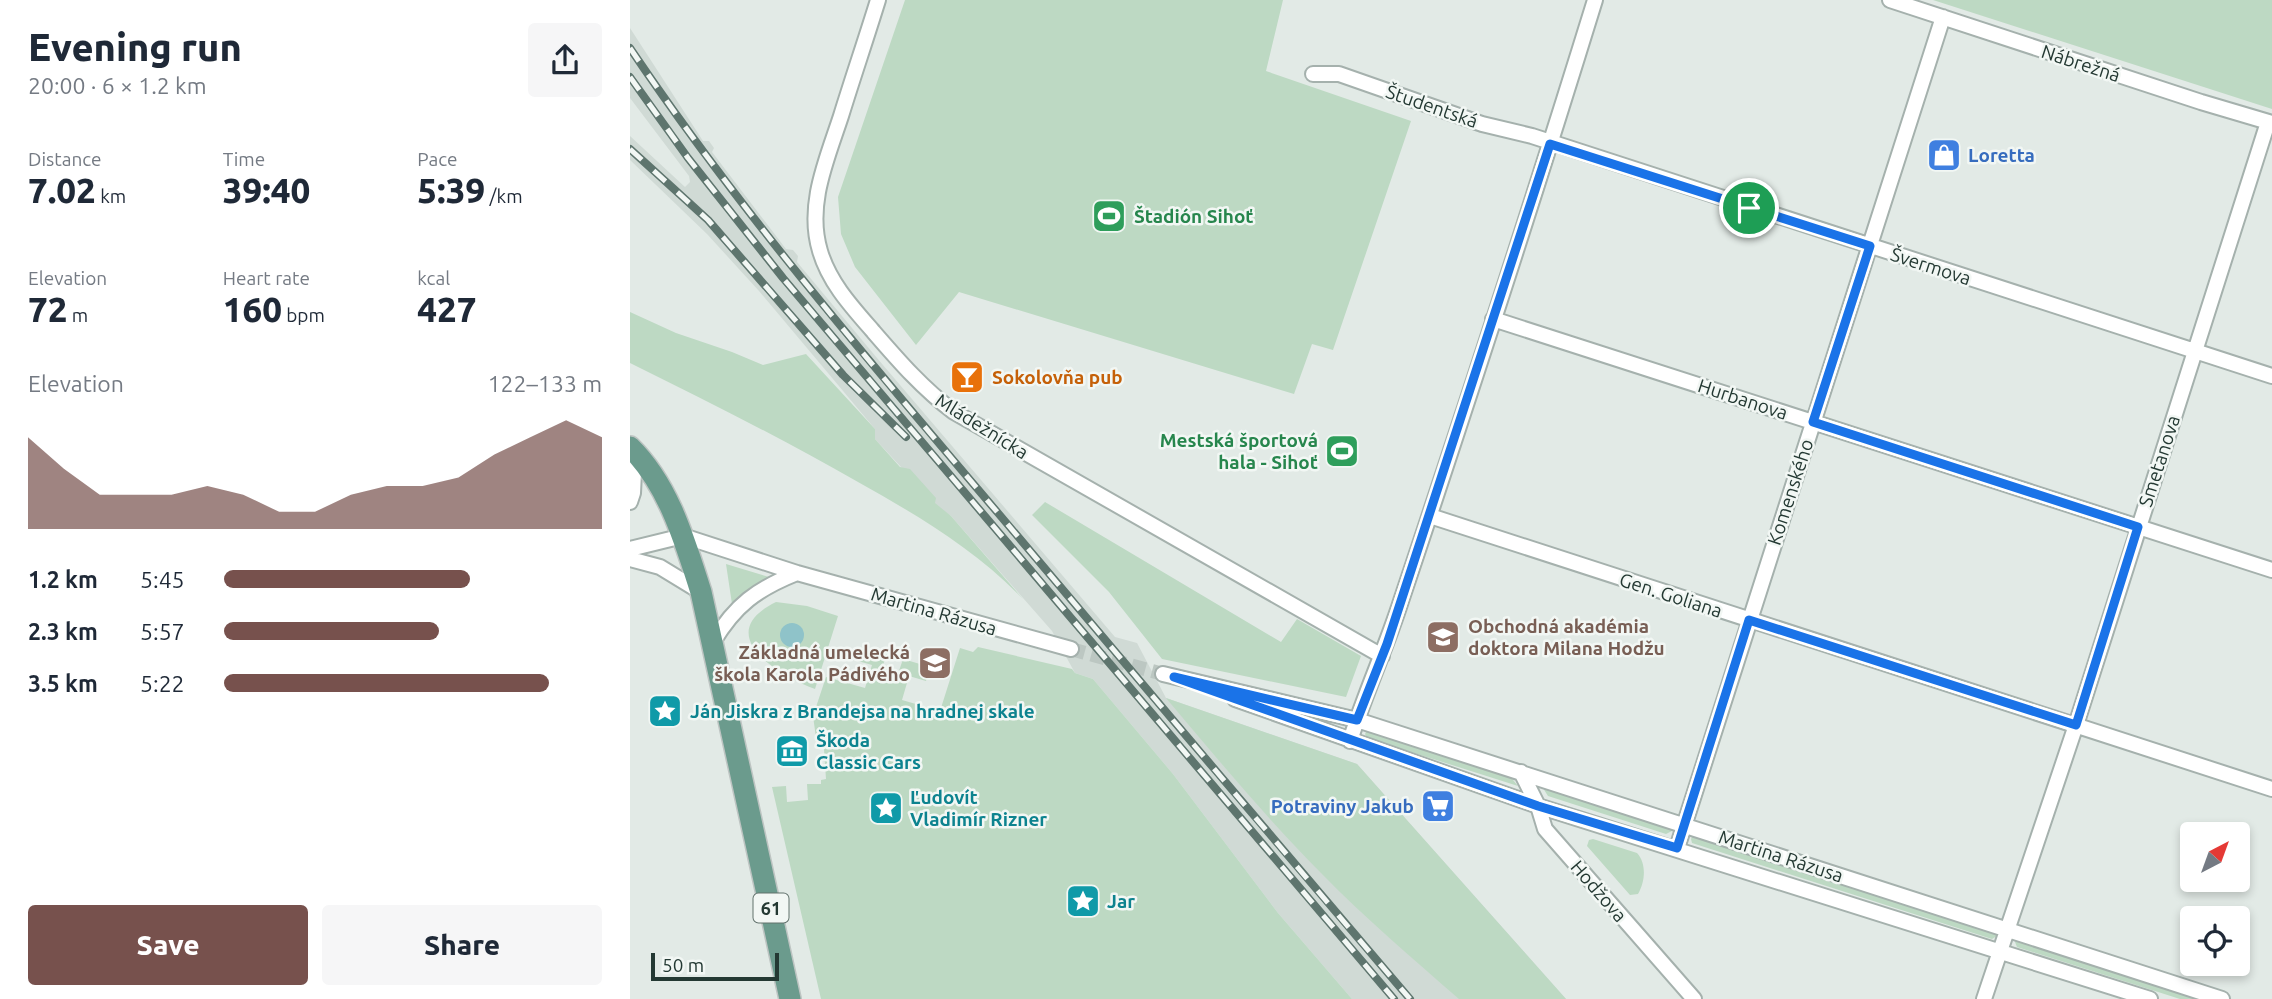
<!DOCTYPE html>
<html lang="en">
<head>
<meta charset="utf-8">
<style>
	:root { --surface:#fff; --page:#f6f6f7; --text:#1f2937; --muted:#747a83; --accent:#77514d }
	body { margin:0; font-family:Ubuntu,sans-serif; background:var(--page); color:var(--text); height:100vh; display:flex; flex-direction:column; font-size:26px; white-space:nowrap }
	* { box-sizing:border-box; margin:0 }
	p { font-size:23px; color:var(--muted) }
	.icon { flex:none; width:38px; height:38px; fill:none; stroke:currentColor; stroke-width:2; stroke-linecap:round; stroke-linejoin:round }
	.map { position:relative; flex:1; overflow:hidden }
	.sheet { display:flex; flex-direction:column; background:var(--surface); width:630px }
	.sheet>* { flex:none }
	.needle { width:46px; rotate:41deg }
	.fabs { position:absolute; left:1550px; top:822px; display:grid; gap:14px }
	.fabs a { display:grid; place-items:center; width:70px; height:70px; border-radius:7px; background:var(--surface); box-shadow:0 4px 10px #0003; font-size:35px }
	.scale { position:absolute; left:21px; bottom:18px; width:128px; box-sizing:border-box; padding-left:7px; border:4px solid #243933; border-top:0; font-size:19px; line-height:24px; white-space:nowrap; color:#243933; -webkit-text-stroke:5px #f2f7f4; paint-order:stroke }
	.pin { position:absolute; display:grid; place-items:center; width:60px; height:60px; color:#fff; margin:-30px; border:4px solid #fff; border-radius:50%; box-shadow:0 2px 7px #0007 }
	.round { display:grid; place-items:center; flex:none; width:74px; height:74px; border-radius:7px; background:var(--page) }
	.overview { display:flex; align-items:center; justify-content:space-between; height:119px; padding:0 28px }
	h1 { font-size:38px; font-weight:800; line-height:52px }
	.figures { display:grid; grid-template-columns:repeat(3,1fr); gap:10px; height:119px; padding:7px 28px }
	.figures div { display:grid; align-content:center }
	.figures b { font-size:35px; font-weight:800 }
	.figures small { font-size:19px; font-weight:400 }
	.figures p { font-size:19px }
	.chart { height:196px; padding:14px 28px }
	.chart p { display:flex; justify-content:space-between }
	.chart svg { width:100%; height:126px; margin-top:7px; fill:var(--accent); opacity:.7 }
	.button { display:flex; gap:14px; margin-top:auto; padding:14px 28px }
	.button a { flex:1; height:80px; border-radius:7px; background:var(--accent); color:#fff; font-size:28px; font-weight:800; line-height:80px; text-align:center }
	.button a+a { background:var(--page); color:var(--text) }
	ul { padding:0 28px; list-style:none; font-size:23px }
	li { display:grid; grid-template-columns:112px 84px 1fr; align-items:center; height:52px }
	li i { height:18px; border-radius:9px; background:var(--accent) }
	main { display:flex; flex:1; min-height:0 }
	.map>svg:first-child { display:block }
</style>
</head>
<body>
<main>
<section class="sheet">
<div class="overview"><div><h1>Evening run</h1><p>20:00 · 6 × 1.2 km</p></div><a class="round"><svg class="icon" aria-label="share" viewBox="0 0 24 24"><path d="M12 15V3M7 8l5-5 5 5M5 13v7h14v-7"/></svg></a></div>
<div class="figures">
<div><p>Distance</p><b>7.02<small> km</small></b></div>
<div><p>Time</p><b>39:40</b></div>
<div><p>Pace</p><b>5:39<small> /km</small></b></div>
</div>
<div class="figures">
<div><p>Elevation</p><b>72<small> m</small></b></div>
<div><p>Heart rate</p><b>160<small> bpm</small></b></div>
<div><p>kcal</p><b>427</b></div>
</div>
<div class="chart"><p><span>Elevation</span>122–133 m</p>
<svg viewBox="0 0 160 44" preserveAspectRatio="none"><path d="M0 44V12L10 23L20 32L30 32L40 32L50 29L60 32L70 38L80 38L90 32L100 29L110 29L120 26L130 18L140 12L150 6L160 12V44z"/></svg>
</div>
<ul>
<li><b>1.2 km</b>5:45<i style="width:65%"></i></li>
<li><b>2.3 km</b>5:57<i style="width:57%"></i></li>
<li><b>3.5 km</b>5:22<i style="width:86%"></i></li>
</ul>
<div class="button"><a>Save</a><a>Share</a></div>
</section>
<div class="map">
<svg width="1642" height="999" viewBox="0 0 1642 999">
	<rect width="100%" height="100%" fill="#e2eae6"/>
	<path fill="#d0dad5" d="M0,28L73,141H79L84,148L82,152L156,249L163,250L168,256L167,262L247,358L485,637L507,643L536,698L727,764L936,999H722L648,913L543,774L463,679L445,673L422,631L321,516L309,508L245,439V429L129,291L77,234L0,160V136L55,187L60,182L59,176L0,98Z"/>
	<path fill="#bdd9c3" d="M275,0H653L636,71L781,121L703,350L682,344L664,394L329,292L286,345L225,267L211,234L208,197Z
		M1303,0H1642V109Z
		M0,312L46,333L102,352L133,365L176,354L245,429V439L270,467L280,469L306,498L305,503L321,516L393,599C346,550 287,515 228,482C153,439 77,401 0,363Z
		M415,502L651,642L667,619L731,656L716,697L532,659L479,592L402,515Z
		M96,564L139,577L138,580C124,585 113,593 102,604Z
		M146,602L177,606L208,616L185,689C147,675 81,634 146,602Z
		M232,647L257,654L252,668L268,674L273,659L300,667L296,681L279,676L272,700L310,711L330,648L343,652L348,647L442,669L445,673L463,679L543,774L648,913L722,999H191L142,787L156,786L157,802L178,800L177,784H191V780L196,779L194,749L187,745L183,716L196,677L235,688L242,665L228,661Z
		M536,698L727,764L936,999H829C782,958 735,918 691,873C636,818 586,757 536,698Z
		M737,730L879,775L888,786L737,738L735,734Z
		M911,785L1042,829V831L1036,834L918,796Z
		M1063,835L1367,933V936L1362,939L1062,843L1061,839Z
		M963,839L1007,853C1017,864 1015,882 1008,894L1000,895L957,846L959,840Z
		M1388,938L1581,999H1550L1387,947L1385,942Z"/>
	<path fill="#8fc3c9" d="M150 635a12 12 0 1 1 24 0a12 12 0 1 1-24 0Z"/>
	<g fill="none" stroke-linecap="round" stroke-linejoin="round">
		<path stroke="#bcc7c2" stroke-width="14" stroke-dasharray="14 7" stroke-linecap="butt" d="M441,649L533,674"/>
		<g stroke="#a5b1ad" stroke-width="18">
			<path id="street" d="M248,0C236,39 223,77 211,116C197,159 176,205 190,251C199,282 221,306 242,330C268,360 292,388 324,412L752,656
				M1260,0L1571,102L1642,123
				M683,74H709L852,124L902,136L1642,376
				M863,319L1642,570
				M0,502L3,493L5,452
				M800,516L1642,789
				M0,549L53,536L167,573L441,649
				M0,559L30,567L71,592
				M83,642C105,605 127,589 167,573
				M533,674L727,720L1592,999
				M605,699L908,806L1520,999
				M720,741C735,693 756,648 771,601C838,401 903,201 965,0
				M891,772L908,806L915,829L1064,999
				M1047,848L1313,17
				M1354,999L1446,725L1638,122"/>
		</g>
		<g stroke="#bdc4c2" stroke-width="24">
			<path id="primary" d="M0,447C39,485 55,542 71,592L160,999"/>
		</g>
		<use href="#street" stroke="#fff" stroke-width="14"/>
		<use href="#primary" stroke="#6b9b8d" stroke-width="21"/>
		<g stroke="#5e756e" stroke-width="8">
			<path id="rail" d="M0,48C111,213 240,362 368,513C505,675 642,838 780,999
				M0,77L58,158L153,278L764,999
				M0,149L78,220L213,375L276,437"/>
		</g>
		<use href="#rail" stroke="#f2f7f4" stroke-width="5" stroke-dasharray="16" stroke-linecap="butt"/>
	</g>
	<g fill="none" stroke-linecap="round" stroke-linejoin="round">
		<g stroke="#fff" stroke-width="14">
			<path id="route" d="M920,144L1240,246L1183,422L1508,527L1446,725L1119,620L1047,848L908,806L544,677L727,720L757,644Z"/>
		</g>
		<use href="#route" stroke="#1a73e8" stroke-width="9"/>
	</g>
	<defs>
		<g id="shop-square" transform="scale(1.75)"><rect x="-9" y="-9" width="18" height="18" rx="4" fill="#3f7fe0" stroke="#f2f7f4"/><path d="M-5-2.5h2.3a2.7 3.5 0 0 1 5.4 0H5L5.5 6h-11ZM-1.5-2.5h3a1.5 2.3 0 0 0-3 0Z" fill="#fff"/></g>
		<g id="stadium-square" transform="scale(1.75)"><rect x="-9" y="-9" width="18" height="18" rx="4" fill="#2e9e5b" stroke="#f2f7f4"/><path d="M0-5a6.5 5 0 1 0 0 10a6.5 5 0 1 0 0-10ZM-3.5-1.8h7v3.6h-7Z" fill="#fff"/></g>
		<g id="bar-square" transform="scale(1.75)"><rect x="-9" y="-9" width="18" height="18" rx="4" fill="#e8710a" stroke="#f2f7f4"/><path d="M-6-5H6L.8 .8V4.5H3.5V6h-7V4.5H-.8V.8Z" fill="#fff"/></g>
		<g id="school-square" transform="scale(1.75)"><rect x="-9" y="-9" width="18" height="18" rx="4" fill="#8d6e63" stroke="#f2f7f4"/><path d="M0-5L7-2L0 1L-7-2ZM-4 1L0 2.5L4 1V4Q0 6-4 4Z" fill="#fff"/></g>
		<g id="sight-square" transform="scale(1.75)"><rect x="-9" y="-9" width="18" height="18" rx="4" fill="#0f9aa8" stroke="#f2f7f4"/><path d="M0-6L1.8-2.2L6-1.7L2.9 1.2L3.7 5.4L0 3.3L-3.7 5.4L-2.9 1.2L-6-1.7L-1.8-2.2Z" fill="#fff"/></g>
		<g id="museum-square" transform="scale(1.75)"><rect x="-9" y="-9" width="18" height="18" rx="4" fill="#0f9aa8" stroke="#f2f7f4"/><path d="M0-6L6-3V-2H-6V-3ZM-5-1h2V3h-2ZM-1-1h2V3h-2ZM3-1h2V3H3ZM-6 4H6V6H-6Z" fill="#fff"/></g>
		<g id="supermarket-square" transform="scale(1.75)"><rect x="-9" y="-9" width="18" height="18" rx="4" fill="#3f7fe0" stroke="#f2f7f4"/><path d="M-6-5.5h2.5l.6 2H6L4.5 2H-2.5L-4.4-4H-6ZM-1.5 3.2a1.3 1.3 0 1 0 .1 0ZM3 3.2a1.3 1.3 0 1 0 .1 0Z" fill="#fff"/></g>
	</defs>
	<g fill-rule="evenodd">
		<use href="#shop-square" x="1314" y="155"/>
		<use href="#stadium-square" x="479" y="216"/>
		<use href="#bar-square" x="337" y="377"/>
		<use href="#stadium-square" x="712" y="451"/>
		<use href="#school-square" x="813" y="637"/>
		<use href="#school-square" x="305" y="663"/>
		<use href="#sight-square" x="35" y="711"/>
		<use href="#museum-square" x="162" y="751"/>
		<use href="#supermarket-square" x="808" y="806"/>
		<use href="#sight-square" x="256" y="808"/>
		<use href="#sight-square" x="453" y="901"/>
	</g>
	<g text-anchor="middle" dominant-baseline="central" stroke-width="5" stroke-linejoin="round" paint-order="stroke">
		<rect fill="#f2f7f4" stroke="#62726d" stroke-width="2" x="123.5" y="893.5" width="35" height="29" rx="5"/>
		<g font-size="18" font-weight="bold" fill="#243933">
			<text x="141" y="908">61</text>
		</g>
		<g font-size="19" fill="#243933" stroke="#f2f7f4">
			<text transform="translate(1451 63) rotate(18)">Nábrežná</text>
			<text transform="translate(802 106) rotate(19)">Študentská</text>
			<text transform="translate(1301 266) rotate(18)">Švermova</text>
			<text transform="translate(1113 399) rotate(18)">Hurbanova</text>
			<text transform="translate(352 426) rotate(32)">Mládežnícka</text>
			<text transform="translate(1529 461) rotate(-72)">Smetanova</text>
			<text transform="translate(1160 492) rotate(-72)">Komenského</text>
			<text transform="translate(1041 595) rotate(18)">Gen. Goliana</text>
			<text transform="translate(304 611) rotate(16)">Martina Rázusa</text>
			<text transform="translate(1151 856) rotate(18)">Martina Rázusa</text>
			<text transform="translate(969 891) rotate(49)">Hodžova</text>
		</g>
		<g font-size="19" font-weight="bold" fill="#366cbe" stroke="#f2f7f4" text-anchor="start">
			<text x="1338" y="155">Loretta</text>
			<text x="784" y="806" text-anchor="end">Potraviny Jakub</text>
		</g>
		<g font-size="19" font-weight="bold" fill="#27864d" stroke="#f2f7f4" text-anchor="start">
			<text x="504" y="216">Štadión Sihoť</text>
			<text x="688" y="440" text-anchor="end">Mestská športová<tspan x="688" dy="22">hala - Sihoť</tspan></text>
		</g>
		<g font-size="19" font-weight="bold" fill="#c56008" stroke="#f2f7f4" text-anchor="start">
			<text x="362" y="377">Sokolovňa pub</text>
		</g>
		<g font-size="19" font-weight="bold" fill="#785e54" stroke="#f2f7f4" text-anchor="start">
			<text x="838" y="626">Obchodná akadémia<tspan x="838" dy="22">doktora Milana Hodžu</tspan></text>
			<text x="280" y="652" text-anchor="end">Základná umelecká<tspan x="280" dy="22">škola Karola Pádivého</tspan></text>
		</g>
		<g font-size="19" font-weight="bold" fill="#0d838f" stroke="#f2f7f4" text-anchor="start">
			<text x="60" y="711">Ján Jiskra z Brandejsa na hradnej skale</text>
			<text x="186" y="740">Škoda<tspan x="186" dy="22">Classic Cars</tspan></text>
			<text x="280" y="797">Ľudovít<tspan x="280" dy="22">Vladimír Rizner</tspan></text>
			<text x="477" y="901">Jar</text>
		</g>
	</g>
</svg>
<div class="fabs">
<a><svg class="needle" viewBox="-14 -14 28 28"><path d="M0-13l5 13h-10z" fill="#e53935"/><path d="M0 13l5-13h-10z" fill="#747a83"/></svg></a>
<a><svg class="icon" aria-label="locate" viewBox="0 0 24 24"><circle cx="12" cy="12" r="6"/><path d="M12 2v4M12 18v4M2 12h4M18 12h4"/></svg></a>
</div>
<div class="scale">50 m</div>
<div class="pin" style="left:1119px;top:208px;background:#1e9e55"><svg class="icon" aria-label="arrive" viewBox="0 0 24 24"><path d="M6 21V4h12l-3 4 3 4H6"/></svg></div>
</div>
</main>
</body>
</html>
